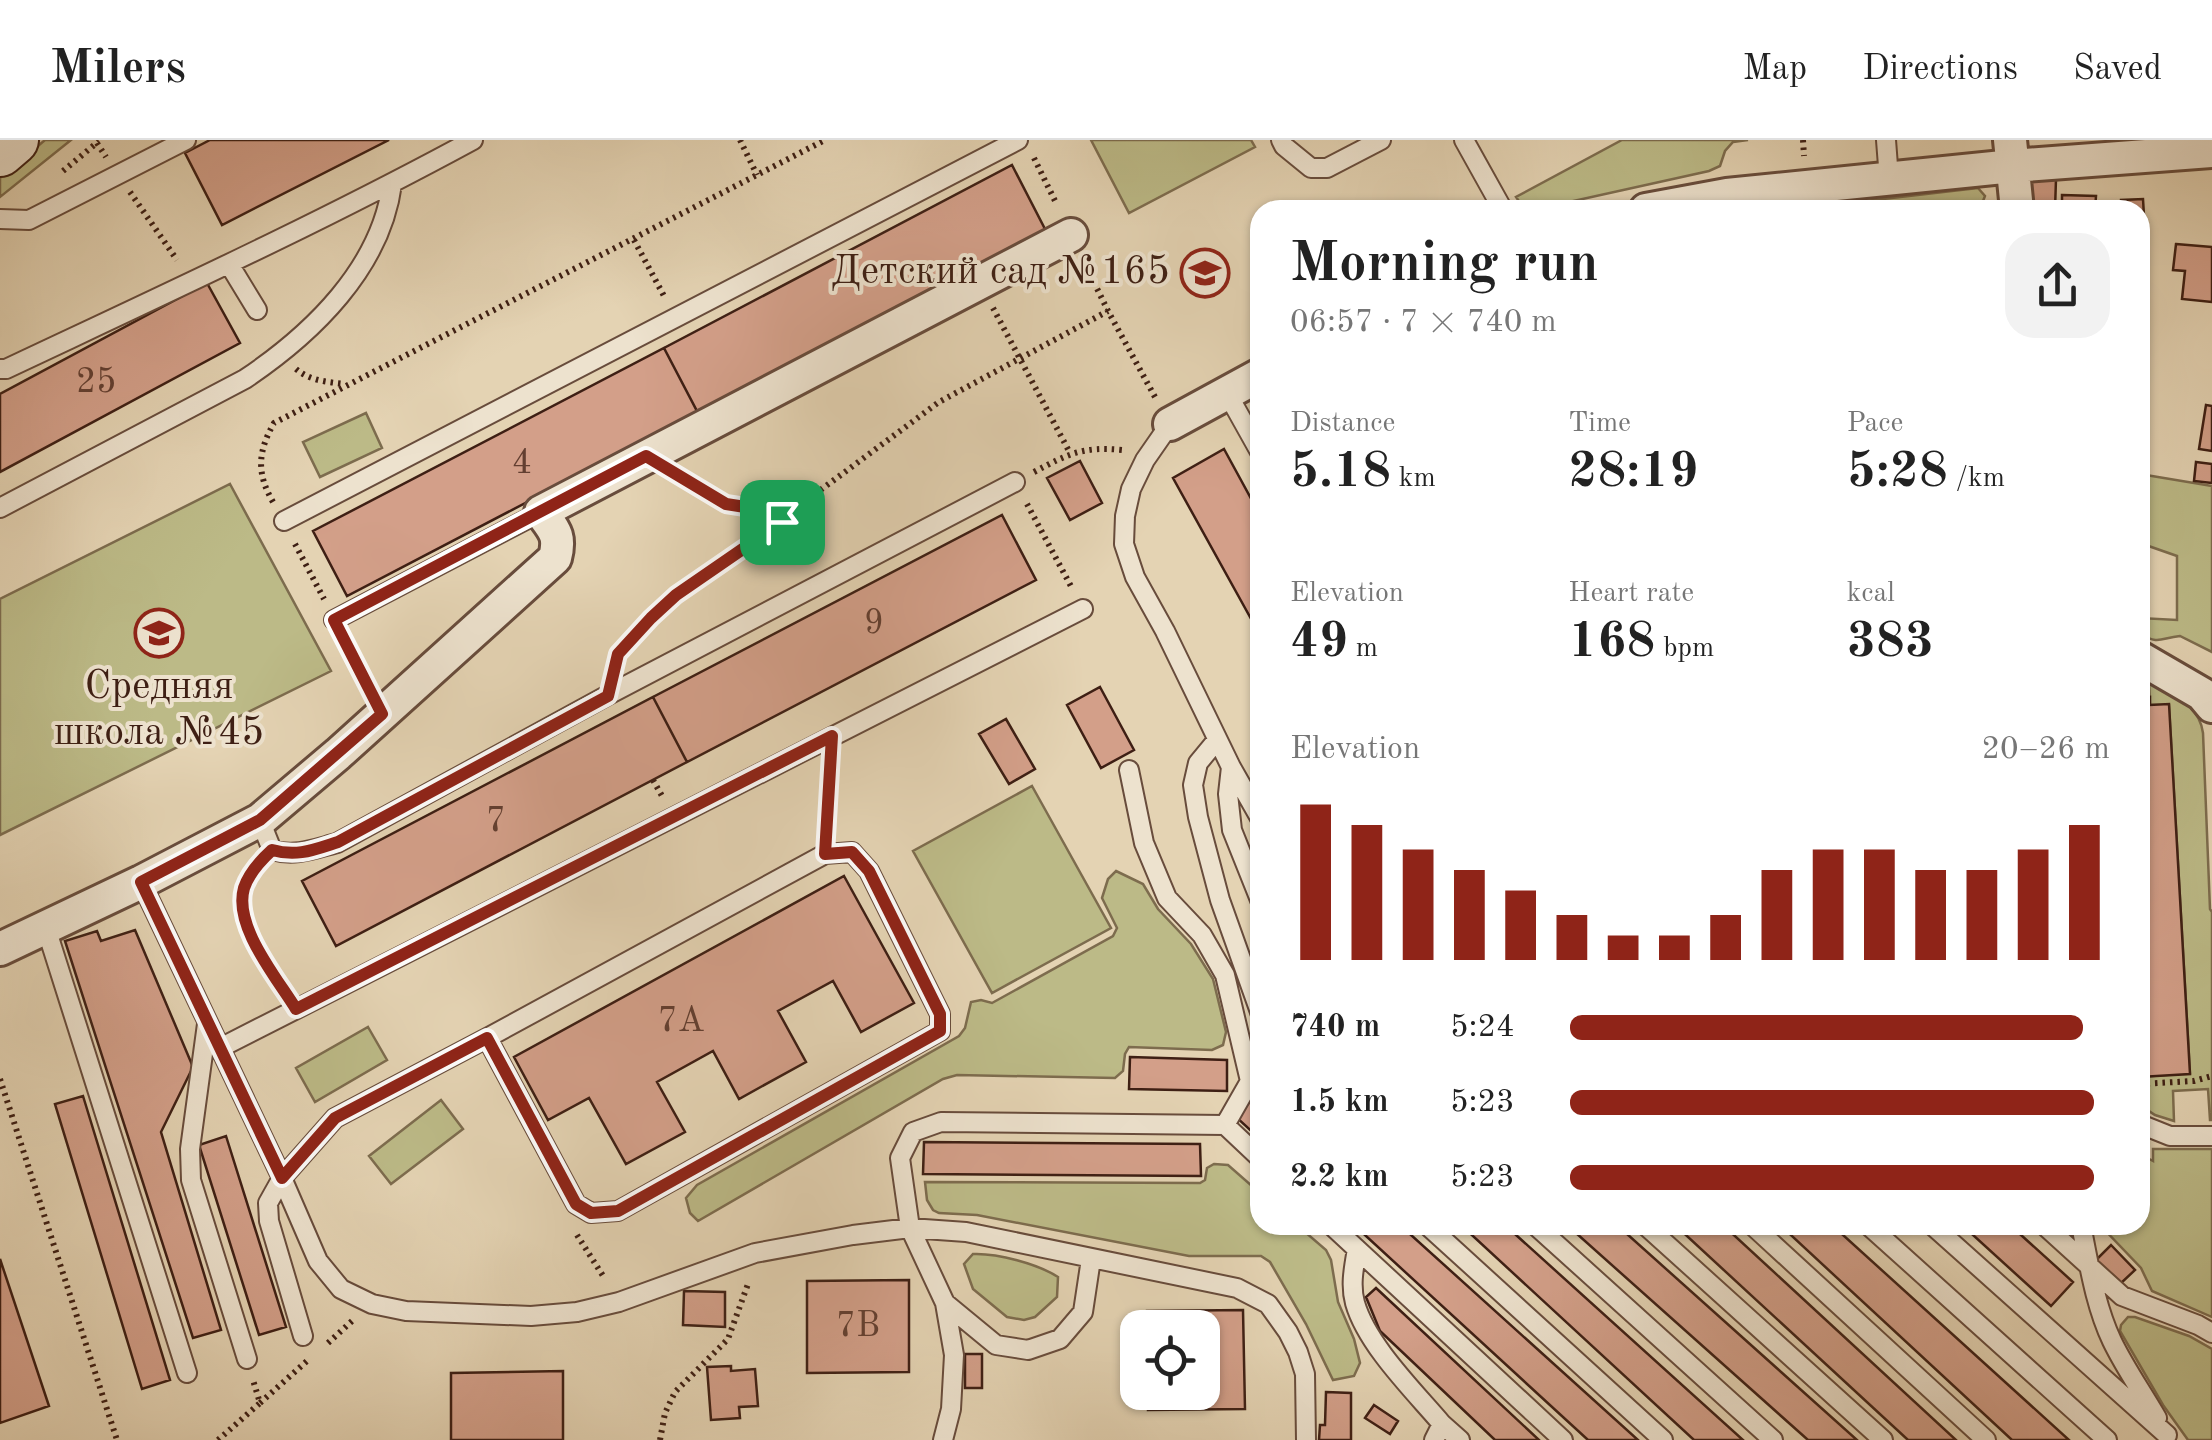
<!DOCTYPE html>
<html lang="en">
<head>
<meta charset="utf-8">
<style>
	:root { --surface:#fff; --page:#f2f2f2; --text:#222; --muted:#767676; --line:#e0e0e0; --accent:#8f2418 }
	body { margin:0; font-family:"Old Standard TT",serif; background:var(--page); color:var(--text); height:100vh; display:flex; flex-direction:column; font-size:38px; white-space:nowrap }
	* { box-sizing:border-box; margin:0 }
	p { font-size:32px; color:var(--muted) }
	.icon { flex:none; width:55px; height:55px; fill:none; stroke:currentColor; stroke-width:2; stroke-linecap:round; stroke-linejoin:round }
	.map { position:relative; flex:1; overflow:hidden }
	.drawer { position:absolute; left:1250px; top:60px; width:900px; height:1035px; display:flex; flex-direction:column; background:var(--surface); border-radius:30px; box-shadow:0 2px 8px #0004 }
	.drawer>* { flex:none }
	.tools { position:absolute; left:1120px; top:1170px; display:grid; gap:20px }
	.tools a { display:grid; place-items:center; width:100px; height:100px; border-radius:20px; background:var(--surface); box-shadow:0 2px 8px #0004; font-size:50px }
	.pin { position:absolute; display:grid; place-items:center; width:85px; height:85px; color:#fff; margin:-42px; border-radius:20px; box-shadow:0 5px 15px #0006 }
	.round { display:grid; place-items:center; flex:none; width:105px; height:105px; border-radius:30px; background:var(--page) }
	.head { display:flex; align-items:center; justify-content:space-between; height:170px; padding:0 40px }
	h1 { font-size:55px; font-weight:700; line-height:75px }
	.metrics { display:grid; grid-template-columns:repeat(3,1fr); gap:15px; height:170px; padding:10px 40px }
	.metrics div { display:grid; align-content:center }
	.metrics b { font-size:50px; font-weight:700 }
	.metrics small { font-size:28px; font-weight:400 }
	.metrics p { font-size:28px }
	.chart { height:280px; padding:20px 40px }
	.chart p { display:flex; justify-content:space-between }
	.chart svg { width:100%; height:180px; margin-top:10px; stroke:var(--accent); stroke-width:6 }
	ul { padding:0 40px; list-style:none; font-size:32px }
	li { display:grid; grid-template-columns:160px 120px 1fr; align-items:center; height:75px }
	li i { height:25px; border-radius:12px; background:var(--accent) }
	header { display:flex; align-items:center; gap:60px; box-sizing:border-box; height:140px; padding:0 50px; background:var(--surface); border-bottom:2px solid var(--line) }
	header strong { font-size:48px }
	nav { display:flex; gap:55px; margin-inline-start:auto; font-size:35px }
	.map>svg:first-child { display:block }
</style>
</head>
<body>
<header>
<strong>Milers</strong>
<nav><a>Map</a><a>Directions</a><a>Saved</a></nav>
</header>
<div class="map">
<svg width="2212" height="1300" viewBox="0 0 2212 1300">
	<rect width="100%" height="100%" fill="#e4d3b3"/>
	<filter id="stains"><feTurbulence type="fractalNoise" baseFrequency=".002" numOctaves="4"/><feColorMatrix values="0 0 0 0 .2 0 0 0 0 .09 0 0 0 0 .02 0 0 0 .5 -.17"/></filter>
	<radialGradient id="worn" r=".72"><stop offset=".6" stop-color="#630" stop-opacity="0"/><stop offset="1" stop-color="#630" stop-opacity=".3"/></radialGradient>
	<path fill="#bcba87" stroke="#7d6c4e" stroke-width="2.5" d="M45,0H71L0,57V38Z
		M1091,0H1251L1255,7L1129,73Z
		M1622,0H1748L1733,2L1725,11L1720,26L1709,31L1533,70L1523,67L1516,57Z
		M1978,48L1985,56L1981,66L1942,70H1834L1840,64Z
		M366,273L382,308L320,337L303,302Z
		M2140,334L2212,346V512L2180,496C2160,498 2160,505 2140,494V478L2177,480V416L2140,403Z
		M230,344L331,531L0,695V459Z
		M2149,543C2173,557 2199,563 2203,593L2210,769L2212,772V980H2210L2208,949L2173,951L2174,981L2155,975L2140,965V937L2190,933L2169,565H2150Z
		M1032,646L1111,788L992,853L913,711Z
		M1116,731L1143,744L1158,769L1191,804L1213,839L1226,892L1223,905L1212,910L1129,907L1125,914L1123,931L1115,938L957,935L943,939L698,1081L690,1073L686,1058L697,1045L959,896L965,888L971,862L981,860L992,863L1113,796L1117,788L1102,758L1108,739Z
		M368,887L387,920L315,962L296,928Z
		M441,960L463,989L391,1044L369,1016Z
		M2153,1009H2212V1177L2152,1151L2141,1128L2100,1085H2140V1014L2153,1021Z
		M1214,1024L1228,1025L1260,1053V1085H1297L1326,1110L1331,1120L1338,1162L1354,1199L1360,1223L1354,1236L1333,1240L1306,1184L1270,1122L1261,1116H1189L977,1075L939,1073L933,1070L927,1060L925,1042L1200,1043L1205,1040L1207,1028Z
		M973,1114C997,1113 1038,1124 1058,1137L1057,1157L1035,1177L1024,1180L1007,1177L973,1149L964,1124Z
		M2128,1177H2135L2189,1196L2212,1209V1300H2188L2163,1265L2120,1191L2121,1185Z"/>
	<path fill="#d39f89" stroke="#3e1f14" stroke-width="2.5" d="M210,0H389L222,85L185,13Z
		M1012,25L1046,91L698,273L664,208Z
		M2030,38L2056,39L2055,70H2029Z
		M2062,55L2096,56L2095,70H2062Z
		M2143,59L2144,76H2140V70H2121V60Z
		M2176,104L2212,107V162L2182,159L2185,131L2173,130Z
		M207,143L240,203L0,332V254Z
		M664,208L698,273L347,456L313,391Z
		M2206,265L2212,266V311L2199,309Z
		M1224,309L1260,375V495L1173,338Z
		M1080,321L1102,363L1070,380L1047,338Z
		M2196,322L2212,324V343L2194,341Z
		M1002,375L1036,440L687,622L653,557Z
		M1100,547L1134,610L1101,628L1067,565Z
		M653,557L687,622L336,806L302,741Z
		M2150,557V565L2169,564L2190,934L2140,937V558Z
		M1006,579L1035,629L1009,644L979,594Z
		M844,736L914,863L861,892L833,841L778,871L806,922L739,959L713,911L657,942L685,992L626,1024L589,958L548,980L514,917Z
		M135,790L193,927L161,992L221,1190L193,1198L65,801L97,791L101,801Z
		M1130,917L1227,920V951L1129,949Z
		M1256,955L1260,959V999L1236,977Z
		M83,956L170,1240L142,1249L55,964Z
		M226,996L286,1187L259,1195L199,1005Z
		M924,1002L1200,1004L1201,1036L923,1034Z
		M1354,1085H1400L1638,1300H1588Z
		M1461,1085H1505L1743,1300H1694Z
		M1567,1085H1617L1857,1300H1808Z
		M1675,1085H1723L1956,1300H1908Z
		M1780,1085H1832L2069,1300H2012Z
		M1962,1085H2010L2073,1142L2051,1166Z
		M2111,1105L2135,1130L2119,1145L2095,1121Z
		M0,1119L49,1266L0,1283Z
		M909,1140V1232L807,1233V1141Z
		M1376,1148L1539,1300H1495L1380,1191L1366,1157Z
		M684,1151L725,1152V1187L683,1185Z
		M1243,1170L1245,1269L1148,1270V1252H1202V1188H1147V1171Z
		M965,1214H982V1248H965Z
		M731,1226V1231L755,1229L758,1266L739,1267L740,1278L711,1280L707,1227Z
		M563,1231V1300H451V1233Z
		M1326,1252L1351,1253V1300H1319L1320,1285H1325Z
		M1374,1265L1398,1281L1390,1294L1365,1278Z"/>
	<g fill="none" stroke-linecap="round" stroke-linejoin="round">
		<g stroke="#684c3c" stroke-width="22">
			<path id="lane" d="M1281,0L1284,6L1311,28H1327L1381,0
				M1464,0L1503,70
				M1886,0L1889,39
				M0,79L29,80L186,0
				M229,124L257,170
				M0,229H6C163,155 320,83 473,0
				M1227,253L1260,312
				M1170,284L1145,320L1131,349L1125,376L1124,404L1135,437L1165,491L1231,627L1228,654L1232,690L1260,760
				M0,368L245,239C312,194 381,128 392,44
				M284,381L1018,0
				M334,480L541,372
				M1217,600L1198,623L1193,645L1198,677L1220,760L1260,872
				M1231,627L1260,678
				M1129,630L1144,703L1167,758L1202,795L1225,835L1250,941
				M260,680L272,710C295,717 314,709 337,703L608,555L1015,342
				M141,742L282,1038L318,1121L341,1149L372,1164L406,1171L531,1176L577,1172L619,1162L755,1113L853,1095L910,1088L966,1092L1237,1148L1268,1164L1288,1192L1298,1212L1305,1234L1306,1300
				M46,788L187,1233
				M207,884L190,1009L191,1040L247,1219
				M220,908L1083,469
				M1260,917L1257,929L1225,985L1260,1018
				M2140,984L2170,996H2212
				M1331,1085L1563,1300
				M1427,1085L1663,1300
				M1535,1085L1773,1300
				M1645,1085L1883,1300
				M1752,1085L1986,1300
				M1868,1085L2107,1300
				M1932,1085L2167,1295
				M2044,1085L2122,1156L2198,1185L2212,1193
				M2081,1085C2089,1124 2095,1165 2112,1201C2125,1228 2142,1252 2157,1278
				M1357,1109C1354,1127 1350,1145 1355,1163C1367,1205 1414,1251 1442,1284L1434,1300
				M945,1163L996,1205L1028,1210L1060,1199L1083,1172L1091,1119
				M303,1196L269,1081L268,1063L282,1038L335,978L487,898L825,714L852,712L869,731L940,874V891L618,1071L591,1073L576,1064L487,898
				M1442,1284L1460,1300
				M943,1300L951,1269L954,1215L945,1163L910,1088L900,1018L913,992L941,982L1225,985"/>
		</g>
		<g stroke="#684c3c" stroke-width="38">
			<path id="street" d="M2010,0L2017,70
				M1646,70L1727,55L2013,26L2212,11
				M1170,284L1260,235
				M2140,518L2202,554L2212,566
				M0,809L141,742L260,680L338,614L555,418C561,395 554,390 541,372L1071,95"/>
		</g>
		<g stroke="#3e1f14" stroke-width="52">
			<path id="secondary" d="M0,12L14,0"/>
		</g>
		<path stroke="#3e1f14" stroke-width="6" stroke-dasharray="2.5 5" stroke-linecap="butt" d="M740,0L757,35
			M1803,0L1804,16
			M97,3L106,17
			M1034,18L1057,65
			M63,31L99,1
			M130,52L177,120
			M634,100L664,156
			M1084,122L1108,171L1155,257
			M993,168L1070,313
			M296,229C310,241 328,242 345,244
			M1034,332C1068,314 1083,306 1122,310
			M680,336L726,364L759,369L782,381
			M273,362C256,333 258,311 274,283L825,0
			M1027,364L1073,450
			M295,404L324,459
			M345,502L367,544
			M616,522L618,514L651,478L676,455L782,381L795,369L939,262L1108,171
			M653,640L662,656
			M827,689L830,627
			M257,725C226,774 257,806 283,848
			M0,939L117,1300
			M2140,944L2194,941L2212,936
			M577,1095L605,1139
			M328,1203L352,1181
			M260,1263L307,1221
			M218,1300L260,1263L253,1240
			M660,1300L665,1273L675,1252L728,1199L748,1144"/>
		<use href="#lane" stroke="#ede2ce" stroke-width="18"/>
		<use href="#street" stroke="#ede2ce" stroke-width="32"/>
		<use href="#secondary" stroke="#ede2ce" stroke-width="48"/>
	</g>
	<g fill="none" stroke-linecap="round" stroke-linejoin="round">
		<g stroke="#fff" stroke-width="20">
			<path id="route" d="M646,316L726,364L758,369L782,382L676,455L651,478L618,514L608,556L338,702C313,710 297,717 272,710C261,720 249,733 244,748C233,786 277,838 296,869L832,596L825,714L852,712L869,731L940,874V891L618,1071L591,1073L576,1064L487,898L335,978L282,1038L141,742L260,680L382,574L334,480Z"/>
		</g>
		<use href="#route" stroke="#8f2418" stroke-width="12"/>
	</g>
	<defs>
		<g id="school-ring" transform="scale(2.5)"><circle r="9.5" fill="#ede2ce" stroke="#8f2418" stroke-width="1.5"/><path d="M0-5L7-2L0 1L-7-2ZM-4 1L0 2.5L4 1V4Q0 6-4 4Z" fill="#8f2418"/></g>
	</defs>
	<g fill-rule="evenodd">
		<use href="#school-ring" x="1205" y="133"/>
		<use href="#school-ring" x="159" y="493"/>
	</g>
	<g text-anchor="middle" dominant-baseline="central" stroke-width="8" stroke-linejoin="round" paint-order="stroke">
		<g font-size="35" fill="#633f31">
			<text x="96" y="242">25</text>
			<text x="522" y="323">4</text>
			<text x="874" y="483">9</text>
			<text x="496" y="681">7</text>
			<text x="681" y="881">7А</text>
			<text x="858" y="1186">7В</text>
		</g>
		<g font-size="40" fill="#3e1f14" stroke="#ede2ce" text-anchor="end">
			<text x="1170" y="133">Детский сад №165</text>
			<text x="159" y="548" text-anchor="middle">Средняя<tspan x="159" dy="46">школа №45</tspan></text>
		</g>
	</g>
	<rect width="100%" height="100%" filter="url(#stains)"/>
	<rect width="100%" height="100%" fill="url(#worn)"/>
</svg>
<div class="tools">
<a><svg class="icon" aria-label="locate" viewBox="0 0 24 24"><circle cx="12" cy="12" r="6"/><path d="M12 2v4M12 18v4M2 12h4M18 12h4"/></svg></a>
</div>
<div class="pin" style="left:782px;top:382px;background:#1e9e55"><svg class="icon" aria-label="arrive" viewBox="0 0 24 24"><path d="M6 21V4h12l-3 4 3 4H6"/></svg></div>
<section class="drawer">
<div class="head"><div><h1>Morning run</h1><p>06:57 · 7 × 740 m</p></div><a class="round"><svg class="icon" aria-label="share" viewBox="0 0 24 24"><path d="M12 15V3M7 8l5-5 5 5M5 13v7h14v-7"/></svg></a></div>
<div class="metrics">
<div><p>Distance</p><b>5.18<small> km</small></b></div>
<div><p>Time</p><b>28:19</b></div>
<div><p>Pace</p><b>5:28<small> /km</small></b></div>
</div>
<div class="metrics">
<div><p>Elevation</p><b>49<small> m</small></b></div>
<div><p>Heart rate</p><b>168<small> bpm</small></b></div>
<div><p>kcal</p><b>383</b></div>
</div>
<div class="chart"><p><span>Elevation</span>20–26 m</p>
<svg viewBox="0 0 160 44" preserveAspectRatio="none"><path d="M5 44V6M15 44V11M25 44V17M35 44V22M45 44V27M55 44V33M65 44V38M75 44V38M85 44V33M95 44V22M105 44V17M115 44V17M125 44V22M135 44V22M145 44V17M155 44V11"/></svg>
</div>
<ul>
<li><b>740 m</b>5:24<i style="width:95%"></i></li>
<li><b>1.5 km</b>5:23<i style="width:97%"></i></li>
<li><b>2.2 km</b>5:23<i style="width:97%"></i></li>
</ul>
</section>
</div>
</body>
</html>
